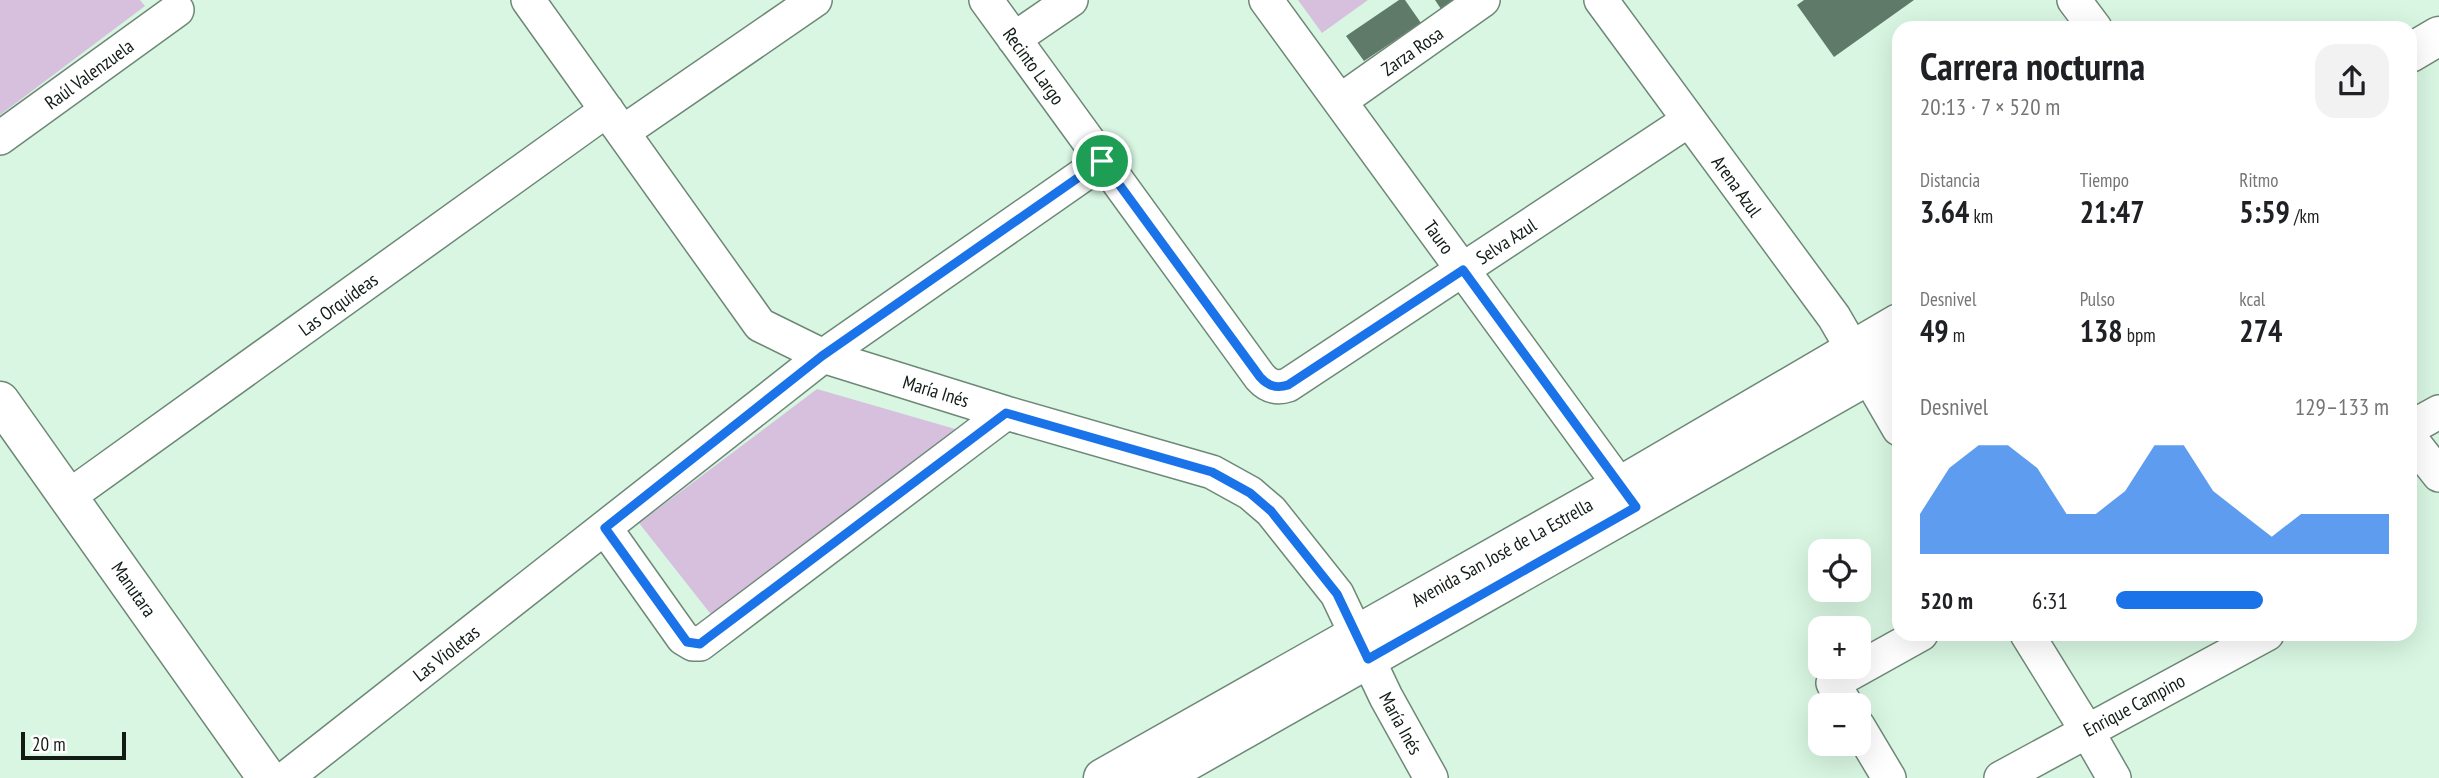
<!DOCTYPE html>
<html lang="es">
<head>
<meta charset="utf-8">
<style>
	:root { --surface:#fff; --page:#f2f2f2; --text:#202124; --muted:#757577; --accent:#1a73e8 }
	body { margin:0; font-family:"PT Sans Narrow",sans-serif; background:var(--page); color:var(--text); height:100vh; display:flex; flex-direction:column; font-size:26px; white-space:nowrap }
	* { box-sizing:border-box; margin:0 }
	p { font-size:23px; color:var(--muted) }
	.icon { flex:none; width:38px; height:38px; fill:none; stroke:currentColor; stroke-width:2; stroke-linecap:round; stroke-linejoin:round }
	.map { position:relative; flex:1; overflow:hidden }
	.panel { position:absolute; left:1892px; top:21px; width:525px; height:620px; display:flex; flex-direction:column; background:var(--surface); border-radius:21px; box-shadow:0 7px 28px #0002 }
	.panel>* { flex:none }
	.tools { position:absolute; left:1808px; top:539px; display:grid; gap:14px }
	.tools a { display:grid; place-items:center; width:63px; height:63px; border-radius:14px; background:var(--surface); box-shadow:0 7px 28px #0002; font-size:35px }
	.scale { position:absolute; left:21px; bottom:18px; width:105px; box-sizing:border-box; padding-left:7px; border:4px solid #111c15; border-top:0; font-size:19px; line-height:24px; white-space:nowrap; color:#111c15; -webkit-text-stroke:5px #fff; paint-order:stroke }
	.pin { position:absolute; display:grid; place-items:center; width:60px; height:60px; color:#fff; margin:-30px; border:4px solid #fff; border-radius:50%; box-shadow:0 2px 7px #0007 }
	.round { display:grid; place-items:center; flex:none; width:74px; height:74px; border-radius:21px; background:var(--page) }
	.headline { display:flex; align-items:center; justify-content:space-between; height:119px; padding:0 28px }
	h1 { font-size:38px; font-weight:600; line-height:52px }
	.metrics { display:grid; grid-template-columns:repeat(3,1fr); gap:10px; height:119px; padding:7px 28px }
	.metrics div { display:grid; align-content:center }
	.metrics b { font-size:30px; font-weight:600 }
	.metrics small { font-size:19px; font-weight:400 }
	.metrics p { font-size:19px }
	.chart { height:196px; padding:14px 28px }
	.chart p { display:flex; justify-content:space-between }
	.chart svg { width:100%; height:126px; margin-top:7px; fill:var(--accent); opacity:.7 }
	ul { padding:0 28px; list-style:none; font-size:23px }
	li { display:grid; grid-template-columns:112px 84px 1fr; align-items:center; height:52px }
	li i { height:18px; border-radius:9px; background:var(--accent) }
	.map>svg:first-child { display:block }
</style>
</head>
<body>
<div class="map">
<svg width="2439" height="778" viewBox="0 0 2439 778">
	<rect width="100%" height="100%" fill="#d8f6e2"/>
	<path fill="#d6c0de" d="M0,0H140L145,6L0,115Z
		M1298,0H1368L1322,33Z
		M817,389L962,431L713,617L639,523Z"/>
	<path fill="#5f7a68" d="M1399,0H1405L1421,23L1364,61L1346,36Z
		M1435,0H1453L1441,9Z
		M1804,0H1914L1834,57L1797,5Z"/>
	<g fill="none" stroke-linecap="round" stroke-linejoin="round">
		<g stroke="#6e8877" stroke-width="36">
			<path id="minor" d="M528,0L760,325L823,356L1006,413L1212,472L1250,493L1271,511L1337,594L1386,697L1431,778
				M986,0L1260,377C1268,386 1276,389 1288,385L1689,120
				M1266,0L1634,505
				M1601,0L1834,317L1899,429
				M2074,0L2095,28
				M1014,39L1071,0
				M1340,101L1483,0
				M623,132L815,0
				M0,138L177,10
				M2410,428L2439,412
				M2410,438L2439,475
				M68,497L607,110
				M605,528L683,638L693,644H700L1006,413
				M2027,634L2087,731L2114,778
				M1846,705L1833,683L1921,634
				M1858,726L1889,778
				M286,778L823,356L1103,161
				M2001,778L2267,634"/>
		</g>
		<g stroke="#6e8877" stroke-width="41">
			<path id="tertiary" d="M0,401L267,778"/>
		</g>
		<g stroke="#6e8877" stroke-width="41">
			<path id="secondary" d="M2410,53L2439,36
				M1103,778L1620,486L1899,323
				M1158,778L1899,358"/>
		</g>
		<use href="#minor" stroke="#fff" stroke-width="33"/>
		<use href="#tertiary" stroke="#fff" stroke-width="38"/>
		<use href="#secondary" stroke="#fff" stroke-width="38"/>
	</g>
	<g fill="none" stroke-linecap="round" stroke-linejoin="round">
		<g stroke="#fff" stroke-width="14">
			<path id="route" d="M1102,161L1260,377C1268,386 1276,389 1288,385L1463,270L1636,507L1368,659L1337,594L1271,511L1250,493L1212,472L1006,413L705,640L700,644L687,642L605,528L822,356Z"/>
		</g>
		<use href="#route" stroke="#1a73e8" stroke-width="9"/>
	</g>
	<g text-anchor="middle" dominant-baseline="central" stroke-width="7" stroke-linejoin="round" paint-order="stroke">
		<g font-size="19" fill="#111c15" stroke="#fff">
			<text transform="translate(1412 51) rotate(-35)">Zarza Rosa</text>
			<text transform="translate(1034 66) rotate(54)">Recinto Largo</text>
			<text transform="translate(89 74) rotate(-36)">Raúl Valenzuela</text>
			<text transform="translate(1737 186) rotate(54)">Arena Azul</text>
			<text transform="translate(1439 237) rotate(54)">Tauro</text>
			<text transform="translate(1506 241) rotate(-33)">Selva Azul</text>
			<text transform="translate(338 304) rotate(-36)">Las Orquídeas</text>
			<text transform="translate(936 391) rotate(17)">María Inés</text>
			<text transform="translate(1502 552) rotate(-29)">Avenida San José de La Estrella</text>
			<text transform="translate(134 589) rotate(55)">Manutara</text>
			<text transform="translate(446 653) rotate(-38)">Las Violetas</text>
			<text transform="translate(2134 705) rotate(-28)">Enrique Campino</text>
			<text transform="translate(1401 723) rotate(61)">María Inés</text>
		</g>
	</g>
</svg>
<div class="tools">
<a><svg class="icon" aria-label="locate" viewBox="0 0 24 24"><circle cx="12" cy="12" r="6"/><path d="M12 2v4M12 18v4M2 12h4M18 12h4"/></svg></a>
<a>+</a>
<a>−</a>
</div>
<div class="scale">20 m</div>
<div class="pin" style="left:1102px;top:161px;background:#1e9e55"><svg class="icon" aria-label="arrive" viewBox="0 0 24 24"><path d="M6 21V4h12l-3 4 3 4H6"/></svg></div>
<section class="panel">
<div class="headline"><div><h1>Carrera nocturna</h1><p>20:13 · 7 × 520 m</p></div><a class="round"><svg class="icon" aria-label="share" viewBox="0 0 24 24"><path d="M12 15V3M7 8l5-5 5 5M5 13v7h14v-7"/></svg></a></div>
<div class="metrics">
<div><p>Distancia</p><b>3.64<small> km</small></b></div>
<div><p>Tiempo</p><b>21:47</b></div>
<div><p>Ritmo</p><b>5:59<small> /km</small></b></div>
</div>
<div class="metrics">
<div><p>Desnivel</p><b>49<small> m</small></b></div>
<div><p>Pulso</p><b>138<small> bpm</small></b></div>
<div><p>kcal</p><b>274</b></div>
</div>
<div class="chart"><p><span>Desnivel</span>129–133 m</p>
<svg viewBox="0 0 160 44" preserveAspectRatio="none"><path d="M0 44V30L10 14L20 6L30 6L40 14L50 30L60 30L70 22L80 6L90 6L100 22L110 30L120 38L130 30L140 30L150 30L160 30V44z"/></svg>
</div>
<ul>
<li><b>520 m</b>6:31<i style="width:54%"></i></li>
</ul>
</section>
</div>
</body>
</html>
